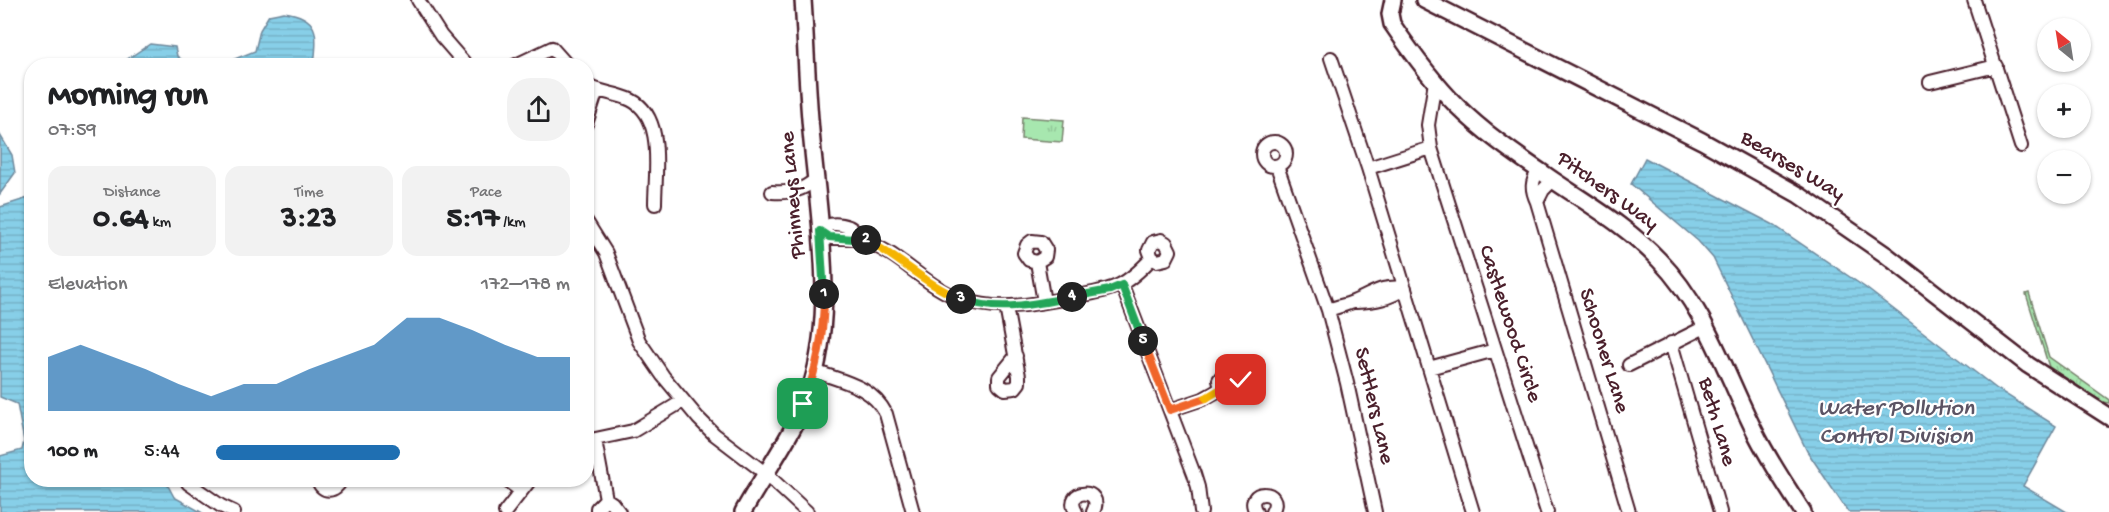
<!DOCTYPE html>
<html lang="en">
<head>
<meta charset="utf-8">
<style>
	:root { --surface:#fff; --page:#f2f2f2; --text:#202124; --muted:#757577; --accent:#1f6fb2 }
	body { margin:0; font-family:"Gochi Hand",sans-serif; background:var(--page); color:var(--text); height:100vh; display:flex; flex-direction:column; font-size:22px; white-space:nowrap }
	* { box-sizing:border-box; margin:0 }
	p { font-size:20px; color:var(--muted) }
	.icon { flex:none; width:33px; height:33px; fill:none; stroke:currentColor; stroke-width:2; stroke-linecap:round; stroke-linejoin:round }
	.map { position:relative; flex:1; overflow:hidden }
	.side { position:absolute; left:24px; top:58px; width:570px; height:429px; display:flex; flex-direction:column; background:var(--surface); border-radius:24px; box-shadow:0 2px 4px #0004 }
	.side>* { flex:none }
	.needle { width:39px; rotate:330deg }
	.buttons { position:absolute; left:2037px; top:18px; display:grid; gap:12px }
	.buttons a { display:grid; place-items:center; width:54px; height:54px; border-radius:50%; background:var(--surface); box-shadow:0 2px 4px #0004; font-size:30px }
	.pin { position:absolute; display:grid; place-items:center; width:51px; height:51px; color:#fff; margin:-26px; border-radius:12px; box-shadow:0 3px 9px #0006 }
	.km { position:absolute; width:30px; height:30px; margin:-15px; border-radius:50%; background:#222; color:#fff; font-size:16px; line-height:30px; text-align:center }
	.round { display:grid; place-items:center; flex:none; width:63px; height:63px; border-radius:24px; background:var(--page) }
	.head { display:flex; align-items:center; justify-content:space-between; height:102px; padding:0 24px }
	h1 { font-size:33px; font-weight:700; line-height:45px }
	.metrics { display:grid; grid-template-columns:repeat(3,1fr); gap:9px; height:102px; padding:6px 24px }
	.metrics div { display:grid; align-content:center; border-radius:15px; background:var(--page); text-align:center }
	.metrics b { font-size:30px; font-weight:700 }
	.metrics small { font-size:16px; font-weight:400 }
	.metrics p { font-size:16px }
	.chart { height:168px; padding:12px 24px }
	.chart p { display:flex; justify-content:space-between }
	.chart svg { width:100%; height:108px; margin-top:6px; fill:var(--accent); opacity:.7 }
	ul { padding:0 24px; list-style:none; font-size:20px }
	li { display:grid; grid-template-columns:96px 72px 1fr; align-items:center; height:45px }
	li i { height:15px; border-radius:8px; background:var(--accent) }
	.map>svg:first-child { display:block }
</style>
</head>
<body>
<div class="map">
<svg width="2109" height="512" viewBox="0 0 2109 512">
	<defs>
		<pattern id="grass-tufts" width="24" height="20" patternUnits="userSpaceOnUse" patternTransform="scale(1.5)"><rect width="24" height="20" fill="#a7e7af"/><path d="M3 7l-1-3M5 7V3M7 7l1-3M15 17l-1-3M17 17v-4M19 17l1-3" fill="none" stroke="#91c697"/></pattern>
		<pattern id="water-rules" width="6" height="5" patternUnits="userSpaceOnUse" patternTransform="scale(1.5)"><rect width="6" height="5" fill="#87cfe8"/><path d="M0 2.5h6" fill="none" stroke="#76b1c7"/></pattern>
	</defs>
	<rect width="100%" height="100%" fill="#fff"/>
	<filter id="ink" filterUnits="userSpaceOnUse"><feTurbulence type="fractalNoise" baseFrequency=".0167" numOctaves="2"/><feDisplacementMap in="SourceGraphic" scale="12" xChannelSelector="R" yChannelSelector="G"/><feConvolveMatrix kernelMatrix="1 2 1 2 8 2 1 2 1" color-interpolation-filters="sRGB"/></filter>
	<g filter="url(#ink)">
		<path fill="url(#grass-tufts)" stroke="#78836d" stroke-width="1.5" d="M1022,117L1064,120L1062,142L1021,139Z
			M2029,293L2049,357L2109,400V403L2102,402L2049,367L2026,294Z"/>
		<path fill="url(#water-rules)" stroke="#6f899c" stroke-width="1.5" d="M284,12C321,17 317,35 314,66H217L255,51L260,30L269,15Z
			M150,44L175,47L177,56L190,66H117Z
			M0,135L12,155L15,173L0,194Z
			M1645,158L1772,224L1866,288L1997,389L2056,426L2023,486L2067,512H1848L1807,451L1713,258L1698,241L1631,184Z
			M31,197L32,480H165L174,497L201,512H0V456L22,450L24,441L17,404L0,397V207Z"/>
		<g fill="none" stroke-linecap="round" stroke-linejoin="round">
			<g stroke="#4a1f2b" stroke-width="16">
				<path id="minor" d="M418,0L441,36L467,66
					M1974,0L2021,146
					M1331,58L1368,168L1473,512
					M514,66L552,48L568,66
					M1435,82L1428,125L1431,148L1547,512
					M1930,82L1996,66
					M586,85C600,93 617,93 631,100C665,117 655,172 655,204
					M586,124L597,90
					M1262 154a12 12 0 1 1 24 0a12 12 0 1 1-24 0Z
					M1277,166L1328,310L1347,383L1375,512
					M1368,168L1431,148
					M1539,170C1531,182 1531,189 1537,202L1543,190L1553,180
					M772,192C791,193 802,191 816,179
					M1537,202L1629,512
					M586,221L606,253L639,341L663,376L698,418L714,434L765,473L807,512
					M863,238H832L820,231C828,222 838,223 849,227C855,230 858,235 863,239C873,245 885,250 895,257C917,272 938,292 964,300C999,312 1033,304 1068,298C1111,289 1120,292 1152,258L1157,261L1166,259L1170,251L1166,243L1161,240L1153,242L1149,250L1152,258
					M1037,262L1029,260L1024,253L1027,245L1032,241L1041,242L1046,250L1045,257L1037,262L1044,302
					M1122,285L1194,474L1198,487L1201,512
					M1356,302C1375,301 1389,299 1405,288
					M1006,307L1019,376V383L1015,388L1005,389L999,384V377L1016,356
					M1328,310C1336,307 1345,305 1353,302C1374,294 1379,285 1405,288
					M1671,343L1720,512
					M1629,365L1705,327
					M1429,368L1495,350
					M815,371C843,382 871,385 886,414L913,512
					M1170,410L1203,399L1221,389L1227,394L1236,393L1241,386L1240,378L1233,372L1224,373L1219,380L1221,389
					M595,440L606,499L612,503L619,512
					M586,441L633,431L683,401
					M318,480C322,494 336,492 341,480
					M506,480L521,491
					M188,483L221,506L234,512
					M505,512L530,480
					M597,512V508L606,499
					M1076,512C1062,488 1106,487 1093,512
					M1256,512C1242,488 1286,488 1272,512"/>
			</g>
			<g stroke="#4a1f2b" stroke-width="20">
				<path id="major" d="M1393,0L1390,14L1392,24C1411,52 1433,82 1457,106C1485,134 1518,156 1550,178C1588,204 1627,226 1659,260C1705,307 1725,372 1754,430C1768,459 1786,485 1803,512
					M1424,0L1702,141L1799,195L1886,255L2028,365L2109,417
					M743,512C766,470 800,426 813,380C835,302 818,211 811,131C807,88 806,44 803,0"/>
			</g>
			<use href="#minor" stroke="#fff" stroke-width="12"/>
			<use href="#major" stroke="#fff" stroke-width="15"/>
		</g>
	</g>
	<g fill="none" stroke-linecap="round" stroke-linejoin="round" filter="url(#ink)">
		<g stroke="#fff" stroke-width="12">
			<path id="split-1" d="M803,404C818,368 824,333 824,294"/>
		</g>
		<g stroke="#fff" stroke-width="12">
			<path id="split-2" d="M824,294L820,231L829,237L866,240"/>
		</g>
		<g stroke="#fff" stroke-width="12">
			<path id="split-3" d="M866,240C899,257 926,285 961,299"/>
		</g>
		<g stroke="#fff" stroke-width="12">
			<path id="split-4" d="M961,299C998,313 1034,304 1072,297"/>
		</g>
		<g stroke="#fff" stroke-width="12">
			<path id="split-5" d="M1072,297L1110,290L1122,285L1143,341"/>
		</g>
		<g stroke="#fff" stroke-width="12">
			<path id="split-6" d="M1143,341L1170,410L1206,398"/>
		</g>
		<g stroke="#fff" stroke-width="12">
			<path id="split-7" d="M1206,398L1221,389L1227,394C1237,395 1242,389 1241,380"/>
		</g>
		<use href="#split-1" stroke="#f0652b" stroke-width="8"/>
		<use href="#split-2" stroke="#22a559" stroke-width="8"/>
		<use href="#split-3" stroke="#f5b400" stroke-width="8"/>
		<use href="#split-4" stroke="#22a559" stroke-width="8"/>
		<use href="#split-5" stroke="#22a559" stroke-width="8"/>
		<use href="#split-6" stroke="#f0652b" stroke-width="8"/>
		<use href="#split-7" stroke="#f5b400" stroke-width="8"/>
	</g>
	<g text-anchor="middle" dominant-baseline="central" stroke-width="4.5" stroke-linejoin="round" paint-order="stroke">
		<g font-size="22" fill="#4a1f2b" stroke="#fff">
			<text transform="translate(1792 167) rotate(31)">Bearses Way</text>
			<text transform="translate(1607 192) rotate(36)">Pitchers Way</text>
			<text transform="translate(794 195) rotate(-95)">Phinneys Lane</text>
			<text transform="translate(1509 324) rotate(72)">Castlewood Circle</text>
			<text transform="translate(1603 351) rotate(73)">Schooner Lane</text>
			<text transform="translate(1373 406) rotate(77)">Settlers Lane</text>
			<text transform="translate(1716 422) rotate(74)">Beth Lane</text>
		</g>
		<g font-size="24" font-style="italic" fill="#5c5464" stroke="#fff">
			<text x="1896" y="409">Water Pollution<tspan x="1896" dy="28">Control Division</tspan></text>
		</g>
	</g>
</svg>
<div class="buttons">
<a><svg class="needle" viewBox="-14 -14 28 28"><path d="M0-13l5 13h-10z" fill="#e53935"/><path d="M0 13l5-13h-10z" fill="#757577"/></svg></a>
<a>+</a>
<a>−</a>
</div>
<div class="pin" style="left:803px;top:404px;background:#1e9e55"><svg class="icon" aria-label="arrive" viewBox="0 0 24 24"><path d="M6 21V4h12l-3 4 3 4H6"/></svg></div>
<div class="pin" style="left:1241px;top:380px;background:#d93025"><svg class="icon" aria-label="check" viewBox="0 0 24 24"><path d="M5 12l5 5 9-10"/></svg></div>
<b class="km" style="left:824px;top:294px">1</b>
<b class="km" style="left:866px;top:240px">2</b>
<b class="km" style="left:961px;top:299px">3</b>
<b class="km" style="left:1072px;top:297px">4</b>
<b class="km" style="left:1143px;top:341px">5</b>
<section class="side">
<div class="head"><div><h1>Morning run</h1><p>07:59</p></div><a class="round"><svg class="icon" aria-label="share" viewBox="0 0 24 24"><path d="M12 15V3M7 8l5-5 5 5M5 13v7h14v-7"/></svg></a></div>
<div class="metrics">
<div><p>Distance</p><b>0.64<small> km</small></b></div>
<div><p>Time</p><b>3:23</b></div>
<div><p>Pace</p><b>5:17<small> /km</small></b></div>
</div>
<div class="chart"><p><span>Elevation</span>172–178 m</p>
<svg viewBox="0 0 160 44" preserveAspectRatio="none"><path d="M0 44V22L10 17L20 22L30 27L40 33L50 38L60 33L70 33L80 27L90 22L100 17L110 6L120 6L130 11L140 17L150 22L160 22V44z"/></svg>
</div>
<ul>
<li><b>100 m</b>5:44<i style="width:52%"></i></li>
</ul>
</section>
</div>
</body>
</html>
